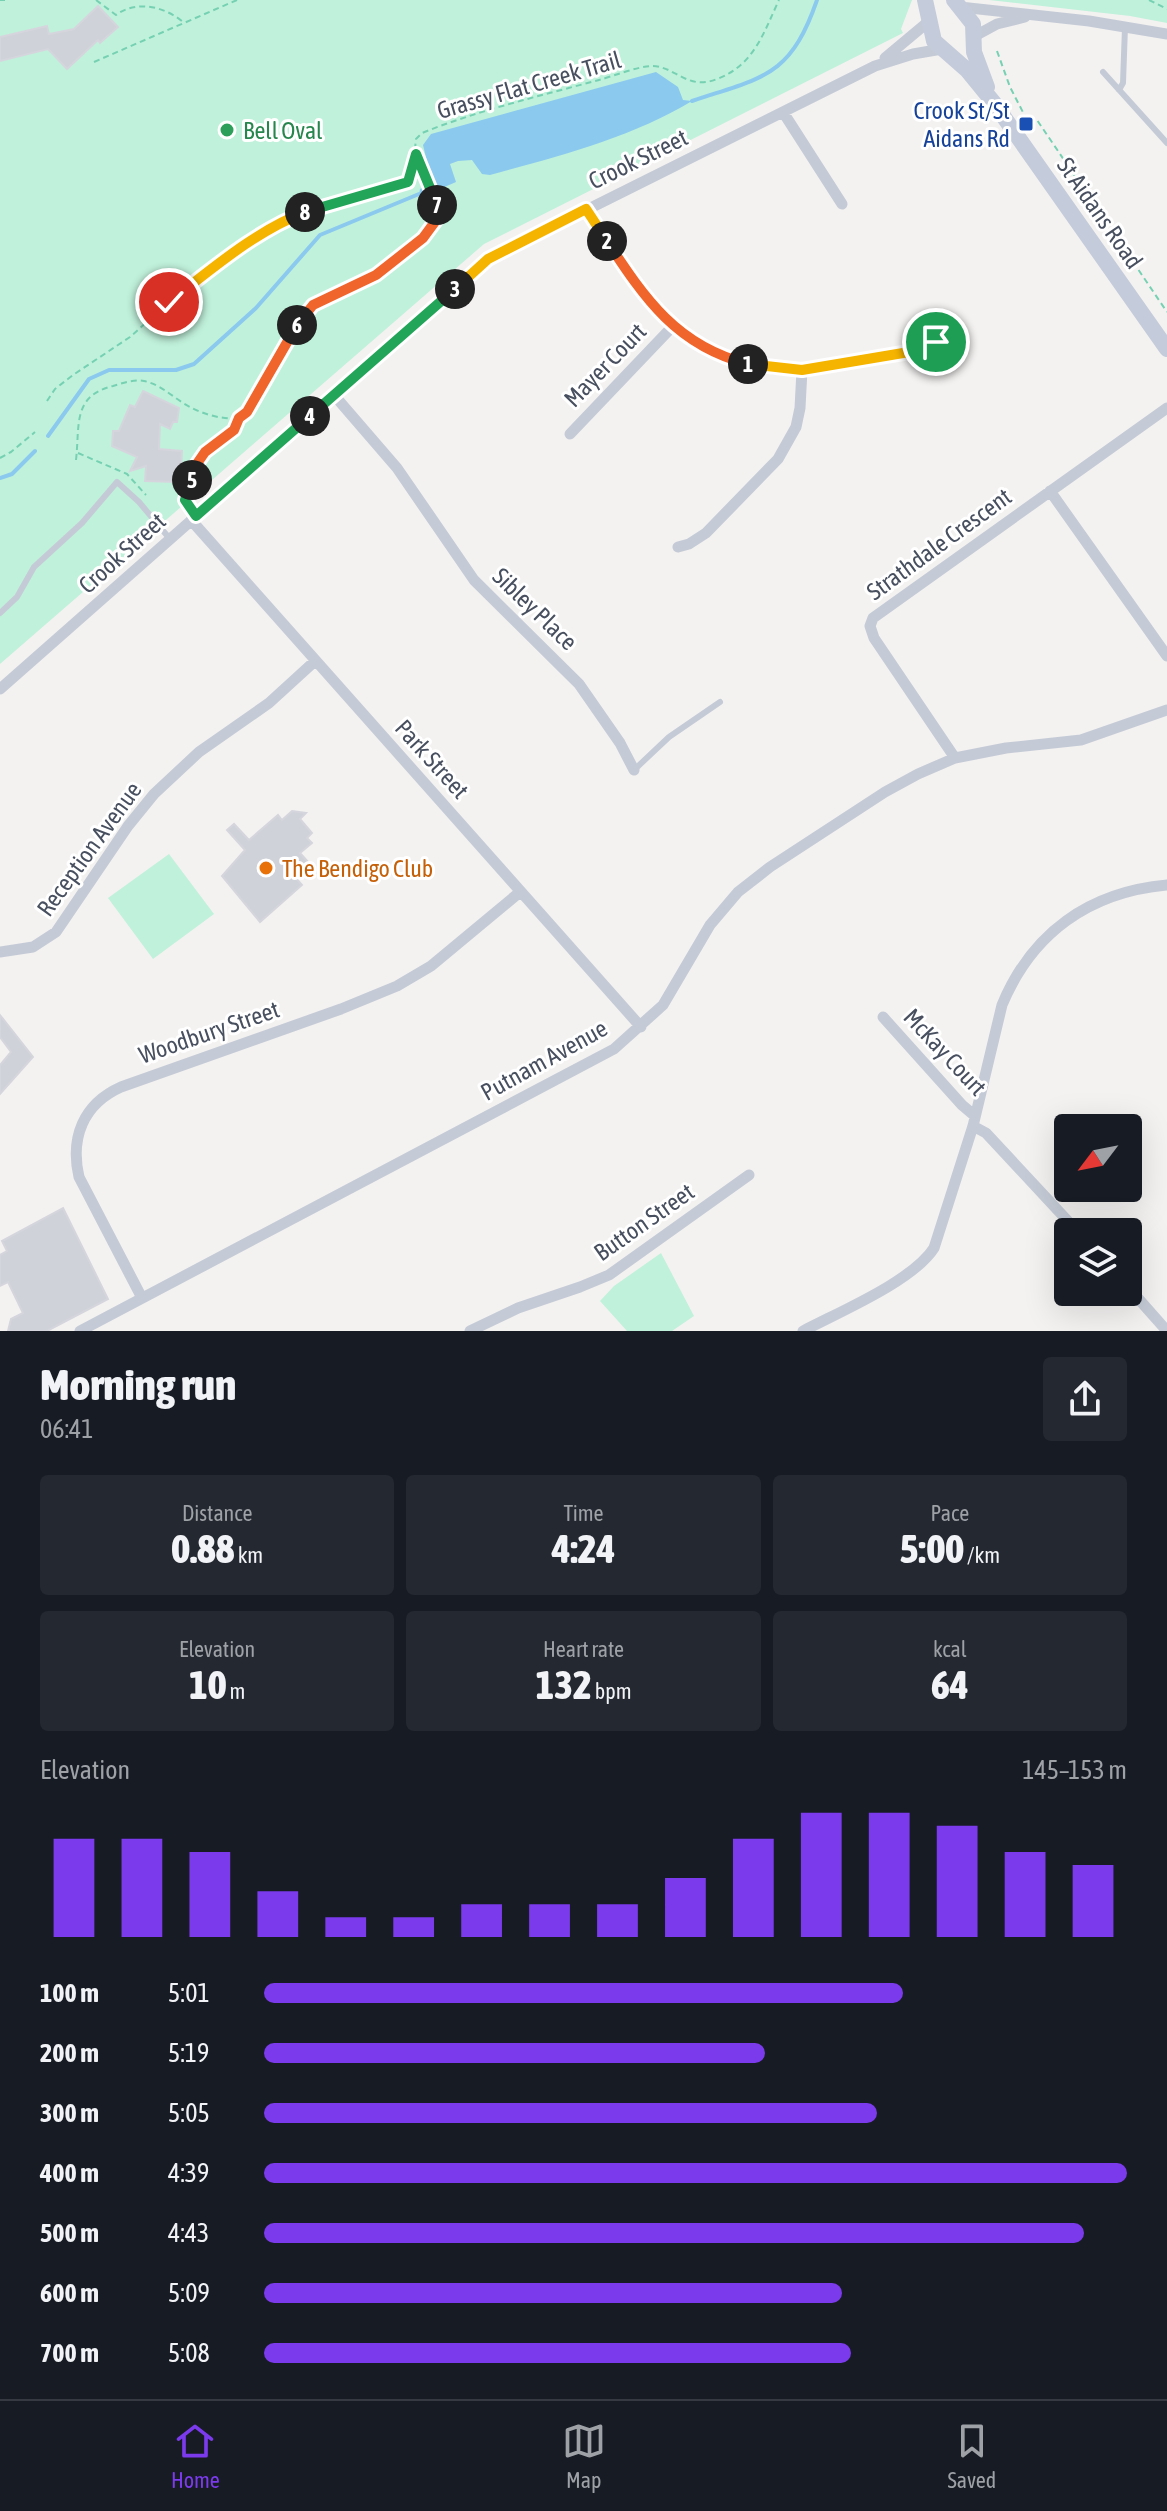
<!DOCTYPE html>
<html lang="en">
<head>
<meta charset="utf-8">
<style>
	:root { --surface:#171b24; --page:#242831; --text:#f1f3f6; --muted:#9ea1a6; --line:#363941; --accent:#7c3aed }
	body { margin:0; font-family:"Asap Condensed",sans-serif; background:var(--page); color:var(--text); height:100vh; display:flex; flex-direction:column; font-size:30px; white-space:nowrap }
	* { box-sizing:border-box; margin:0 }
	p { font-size:26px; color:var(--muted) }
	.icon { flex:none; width:44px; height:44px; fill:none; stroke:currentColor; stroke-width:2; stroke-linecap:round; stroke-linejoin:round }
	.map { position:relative; height:1331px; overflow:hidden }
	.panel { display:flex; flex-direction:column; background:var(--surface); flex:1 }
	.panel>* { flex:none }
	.needle { width:52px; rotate:238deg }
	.controls { position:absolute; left:1054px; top:1114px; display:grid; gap:16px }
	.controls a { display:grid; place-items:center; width:88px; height:88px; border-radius:8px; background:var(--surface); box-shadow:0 8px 32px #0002; font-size:40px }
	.pin { position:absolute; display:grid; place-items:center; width:68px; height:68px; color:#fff; margin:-34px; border:4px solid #fff; border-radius:50%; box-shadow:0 2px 8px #0007 }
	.km { position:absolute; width:40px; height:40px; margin:-20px; border-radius:50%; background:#222; color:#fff; font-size:22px; line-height:40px; text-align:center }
	.round { display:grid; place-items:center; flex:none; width:84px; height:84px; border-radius:8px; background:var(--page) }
	.head { display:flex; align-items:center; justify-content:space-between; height:136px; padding:0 40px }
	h1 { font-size:44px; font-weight:800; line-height:60px }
	.metrics { display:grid; grid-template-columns:repeat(3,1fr); gap:12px; height:136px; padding:8px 40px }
	.metrics div { display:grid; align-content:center; border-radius:8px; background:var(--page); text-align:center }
	.metrics b { font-size:40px; font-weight:800 }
	.metrics small { font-size:22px; font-weight:400 }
	.metrics p { font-size:22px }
	.chart { height:224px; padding:16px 40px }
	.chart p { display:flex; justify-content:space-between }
	.chart svg { width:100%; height:144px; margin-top:8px; stroke:var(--accent); stroke-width:6 }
	ul { padding:0 40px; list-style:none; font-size:26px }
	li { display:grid; grid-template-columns:128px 96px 1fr; align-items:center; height:60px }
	li i { height:20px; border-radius:10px; background:var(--accent) }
	.tabs { display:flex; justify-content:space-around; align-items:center; height:112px; border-top:2px solid var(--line); background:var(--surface); font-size:22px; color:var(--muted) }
	.tabs a { display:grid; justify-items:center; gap:4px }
	.tabs .on { color:var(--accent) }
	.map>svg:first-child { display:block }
</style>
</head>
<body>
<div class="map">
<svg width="1167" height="1331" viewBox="0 0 1167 1331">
	<rect width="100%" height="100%" fill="#f4f2f1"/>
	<path fill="#c0f1db" d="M0,0H912L901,29L903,33L484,244L0,664Z
		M989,0H1167V23L1130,16Z
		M169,854L214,914L153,959L108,898Z
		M661,1253L694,1316L672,1331H627L600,1301L614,1286Z"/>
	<path fill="#8bc9ef" d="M656,72L678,87L683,100L692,101C630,138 560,156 490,175L482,174L472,160L458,161L450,164L456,182L426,195L421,196L419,194L420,189L432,182L423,145L431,134Z"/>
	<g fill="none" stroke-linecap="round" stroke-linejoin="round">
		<path stroke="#8bc9ef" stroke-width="4" d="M692,101C763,77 790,78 817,0
			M48,436L89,379L109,370H176L194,364L256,308L320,235L419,194
			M0,478L12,474L35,451"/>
	</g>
	<path fill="#d0d2d9" stroke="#d5d6dd" stroke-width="2" d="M98,6L118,27L100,43L98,40L67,69L48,49L0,61V37L47,26L49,34L74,29Z
		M143,391L179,408L177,422H173L170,429L160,424L159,449L182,451L181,473H177L176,482L145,481L146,466L130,471L137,457L112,446L113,431H119L130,405L135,407Z
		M292,811L306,813L300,819L312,833L307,838L312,843L300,853L309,863L294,876L302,885L260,922L222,876L245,850L227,830L234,824L249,840L278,815L282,820Z
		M0,1015L33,1057L0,1094V1065L11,1052L0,1037Z
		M63,1208L108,1299L47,1331H8L11,1319L23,1313L8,1282L0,1286V1255L7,1251L2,1241Z"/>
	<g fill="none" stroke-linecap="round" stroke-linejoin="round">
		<path stroke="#76d1b3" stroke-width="2" stroke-dasharray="6 4" stroke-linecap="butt" d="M0,0H5
			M96,0L116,15C136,0 164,6 183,22
			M1149,0L1167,9
			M997,51L1010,87L1029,124L1037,120L1167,312
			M94,62L237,0
			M47,401L55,389L73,375L130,337L169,302L215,265L265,232L307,211L408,182L416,155
			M78,453L127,474L146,495
			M0,458L11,452L35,432
			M76,460C80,425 72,396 113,386C123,383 134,379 144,381C163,385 175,400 192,408C205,415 233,423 245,415C265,384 285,328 313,305C328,293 356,286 374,275C393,264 442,231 437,206C434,187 421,168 415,149L416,139L422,133C476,111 543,95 599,80C614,76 638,66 653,66C676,67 688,91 717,79C754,65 763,34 779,0
			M188,505L185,498C193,482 194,465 207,451C218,439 235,435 239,418"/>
		<path stroke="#c5cbd6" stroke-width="6" d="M1103,72L1167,143
			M1119,90L1123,83L1125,27
			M0,613L17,597L34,567L82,523L117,482L139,502L170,539
			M634,770L669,737L720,702"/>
		<path stroke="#c5cbd6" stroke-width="11" d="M960,7L1089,21L1167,34
			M973,37L997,24L1025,17
			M885,58L928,22
			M783,112L842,204
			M586,209C641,293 683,371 798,370C814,370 830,365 846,363C880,357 915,354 946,336
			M334,395L397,468L474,580L579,684L620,743L634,770
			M570,434L673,326
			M1050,491L1167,656
			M191,520L641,1027
			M678,547L689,544L706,533L778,459L796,427L800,408L802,370
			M0,689L488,259L875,66L913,54L942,49
			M955,758L874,638L870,626L873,618L1167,408
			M0,952L33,947L56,932L128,826L154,794L199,752L269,703L315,661
			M883,1017L962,1105L975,1116
			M973,1126L986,1133L1078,1232
			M1128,1287L1167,1331
			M142,1298L79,1177C70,1138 83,1104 121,1087L341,1009L397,986L431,966L520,892
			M80,1331L614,1049L663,1005L710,925L738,892L770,867L885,792L918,774L955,758L1006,748L1081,740L1167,710
			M470,1331L518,1308L580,1287L609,1275L749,1175
			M803,1331C839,1312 913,1281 934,1248L973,1126L1002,1005C1032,933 1089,892 1167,885"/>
		<path stroke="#c4cbda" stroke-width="16" d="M925,0L934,41L967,70L994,103L1167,349
			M954,0L973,24L974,52L987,87"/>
	</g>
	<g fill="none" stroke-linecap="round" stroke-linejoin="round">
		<g stroke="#fff" stroke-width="16">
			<path id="split-1" d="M748,364L802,370L915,351L936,342"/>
		</g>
		<g stroke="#fff" stroke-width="16">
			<path id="split-2" d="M607,241C645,299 677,346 748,364"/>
		</g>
		<g stroke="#fff" stroke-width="16">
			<path id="split-3" d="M455,289L488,259L586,209L607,241"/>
		</g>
		<g stroke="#fff" stroke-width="16">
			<path id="split-4" d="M310,416L455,289"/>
		</g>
		<g stroke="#fff" stroke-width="16">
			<path id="split-5" d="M192,480L185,500L196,516L310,416"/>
		</g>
		<g stroke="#fff" stroke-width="16">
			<path id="split-6" d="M192,480L196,465L205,452L234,430L239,418L247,412L297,325"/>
		</g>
		<g stroke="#fff" stroke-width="16">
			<path id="split-7" d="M297,325L313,305L376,275L423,238L437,219V205"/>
		</g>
		<g stroke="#fff" stroke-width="16">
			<path id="split-8" d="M305,212L408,182L416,154L437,205"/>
		</g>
		<g stroke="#fff" stroke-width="16">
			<path id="split-9" d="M169,302C212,269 254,232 305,212"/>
		</g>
		<use href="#split-1" stroke="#f5b400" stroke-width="10"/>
		<use href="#split-2" stroke="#f0652b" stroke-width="10"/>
		<use href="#split-3" stroke="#f5b400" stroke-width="10"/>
		<use href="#split-4" stroke="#22a559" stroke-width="10"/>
		<use href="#split-5" stroke="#22a559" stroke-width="10"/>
		<use href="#split-6" stroke="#f0652b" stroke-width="10"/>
		<use href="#split-7" stroke="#f0652b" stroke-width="10"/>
		<use href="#split-8" stroke="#22a559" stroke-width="10"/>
		<use href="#split-9" stroke="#f5b400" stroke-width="10"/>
	</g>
	<rect fill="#1a4fb4" stroke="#fff" stroke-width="3" x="1018" y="116" width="16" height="16" rx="4"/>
	<circle fill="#2e9e5b" stroke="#fff" stroke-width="3" cx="227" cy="130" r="8"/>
	<circle fill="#e8710a" stroke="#fff" stroke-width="3" cx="266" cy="868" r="8"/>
	<g text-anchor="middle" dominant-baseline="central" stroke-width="6" stroke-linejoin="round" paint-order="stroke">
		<g font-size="24" fill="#485060" stroke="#fff">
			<text transform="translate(529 85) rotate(-16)">Grassy Flat Creek Trail</text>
			<text transform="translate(638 159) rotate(-26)">Crook Street</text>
			<text transform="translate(1100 213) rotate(55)">St Aidans Road</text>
			<text transform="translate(605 365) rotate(-46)">Mayer Court</text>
			<text transform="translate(939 544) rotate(-36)">Strathdale Crescent</text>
			<text transform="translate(122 553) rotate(-42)">Crook Street</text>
			<text transform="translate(535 609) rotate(44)">Sibley Place</text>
			<text transform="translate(432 759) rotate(48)">Park Street</text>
			<text transform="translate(89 849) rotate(-54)">Reception Avenue</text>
			<text transform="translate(209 1032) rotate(-19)">Woodbury Street</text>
			<text transform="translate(945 1052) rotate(47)">McKay Court</text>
			<text transform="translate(544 1060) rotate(-29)">Putnam Avenue</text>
			<text transform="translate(644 1222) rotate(-35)">Button Street</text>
		</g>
		<g font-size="24" fill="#164399" stroke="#fff" text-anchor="end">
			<text x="1010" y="110">Crook St/St<tspan x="1010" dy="28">Aidans Rd</tspan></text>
		</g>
		<g font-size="24" fill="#27864d" stroke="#fff" text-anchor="start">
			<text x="243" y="130">Bell Oval</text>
		</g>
		<g font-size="24" fill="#c56008" stroke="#fff" text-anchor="start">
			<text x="282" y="868">The Bendigo Club</text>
		</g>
	</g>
</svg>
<div class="controls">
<a><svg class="needle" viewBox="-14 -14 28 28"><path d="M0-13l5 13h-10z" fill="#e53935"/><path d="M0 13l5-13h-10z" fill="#9ea1a6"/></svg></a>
<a><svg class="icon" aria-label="layers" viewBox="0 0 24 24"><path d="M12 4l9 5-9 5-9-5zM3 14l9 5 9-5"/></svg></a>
</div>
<div class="pin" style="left:936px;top:342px;background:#1e9e55"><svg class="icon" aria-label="arrive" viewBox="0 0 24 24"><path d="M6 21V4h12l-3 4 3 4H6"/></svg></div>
<div class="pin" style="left:169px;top:302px;background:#d93025"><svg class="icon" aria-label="check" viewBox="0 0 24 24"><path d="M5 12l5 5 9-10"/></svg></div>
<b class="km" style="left:748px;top:364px">1</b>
<b class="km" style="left:607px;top:241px">2</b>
<b class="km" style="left:455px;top:289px">3</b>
<b class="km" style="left:310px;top:416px">4</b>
<b class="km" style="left:192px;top:480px">5</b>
<b class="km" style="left:297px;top:325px">6</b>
<b class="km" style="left:437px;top:205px">7</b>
<b class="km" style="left:305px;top:212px">8</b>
</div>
<section class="panel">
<div class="head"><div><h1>Morning run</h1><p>06:41</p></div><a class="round"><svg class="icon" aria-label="share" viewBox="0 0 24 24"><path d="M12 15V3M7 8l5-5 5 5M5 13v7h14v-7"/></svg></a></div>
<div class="metrics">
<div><p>Distance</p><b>0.88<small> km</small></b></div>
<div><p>Time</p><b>4:24</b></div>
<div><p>Pace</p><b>5:00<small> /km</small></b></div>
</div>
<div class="metrics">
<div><p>Elevation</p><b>10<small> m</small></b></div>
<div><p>Heart rate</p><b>132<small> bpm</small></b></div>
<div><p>kcal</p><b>64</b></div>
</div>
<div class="chart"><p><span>Elevation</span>145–153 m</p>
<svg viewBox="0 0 160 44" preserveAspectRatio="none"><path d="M5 44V14M15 44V14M25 44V18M35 44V30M45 44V38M55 44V38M65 44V34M75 44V34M85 44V34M95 44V26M105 44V14M115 44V6M125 44V6M135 44V10M145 44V18M155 44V22"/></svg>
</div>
<ul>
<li><b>100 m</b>5:01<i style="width:74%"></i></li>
<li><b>200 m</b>5:19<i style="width:58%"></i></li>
<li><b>300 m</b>5:05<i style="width:71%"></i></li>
<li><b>400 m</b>4:39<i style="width:100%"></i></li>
<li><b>500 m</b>4:43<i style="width:95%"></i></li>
<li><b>600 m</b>5:09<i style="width:67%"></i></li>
<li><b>700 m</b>5:08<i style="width:68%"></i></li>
</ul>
</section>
<nav class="tabs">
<a class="on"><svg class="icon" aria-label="home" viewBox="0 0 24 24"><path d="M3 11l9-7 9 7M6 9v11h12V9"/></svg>Home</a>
<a><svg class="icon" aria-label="map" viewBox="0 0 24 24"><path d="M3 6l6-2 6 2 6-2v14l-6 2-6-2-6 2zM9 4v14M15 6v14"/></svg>Map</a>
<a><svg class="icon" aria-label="saved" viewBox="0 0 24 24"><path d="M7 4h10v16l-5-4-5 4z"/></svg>Saved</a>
</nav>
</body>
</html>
